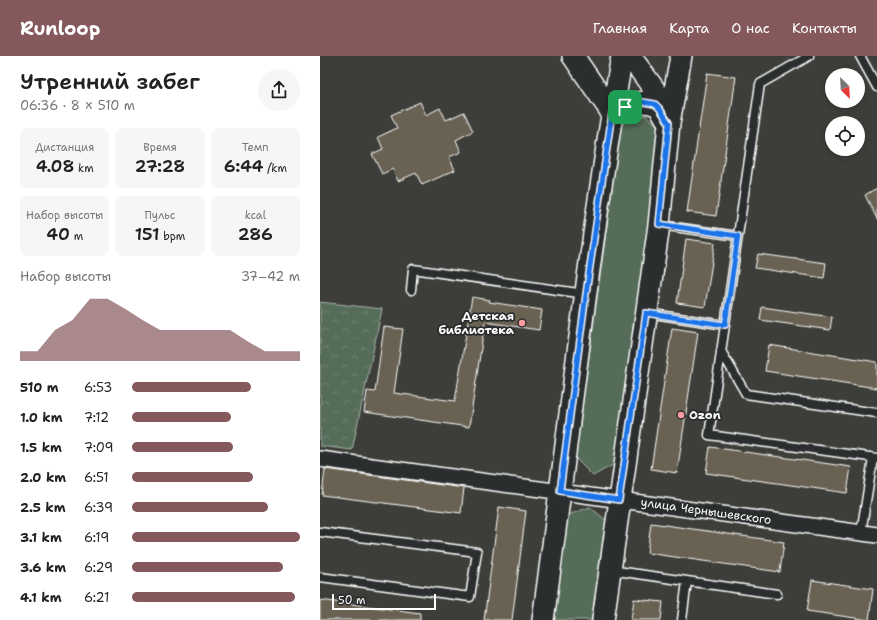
<!DOCTYPE html>
<html lang="ru">
<head>
<meta charset="utf-8">
<style>
	:root { --surface:#fff; --page:#f6f6f6; --text:#222; --muted:#767676; --accent:#85585c }
	body { margin:0; font-family:"Shantell Sans",sans-serif; background:var(--page); color:var(--text); height:100vh; display:flex; flex-direction:column; font-size:15px; white-space:nowrap }
	* { box-sizing:border-box; margin:0 }
	p { font-size:13px; color:var(--muted) }
	.icon { flex:none; width:22px; height:22px; fill:none; stroke:currentColor; stroke-width:2; stroke-linecap:round; stroke-linejoin:round }
	.map { position:relative; flex:1; overflow:hidden }
	.details { display:flex; flex-direction:column; background:var(--surface); width:320px }
	.details>* { flex:none }
	.needle { width:26px; rotate:156deg }
	.fabs { position:absolute; left:505px; top:12px; display:grid; gap:8px }
	.fabs a { display:grid; place-items:center; width:40px; height:40px; border-radius:50%; background:var(--surface); box-shadow:0 2px 6px #0003; font-size:20px }
	.scale { position:absolute; left:12px; bottom:10px; width:104px; box-sizing:border-box; padding-left:4px; border:2px solid #fff; border-top:0; font-size:11px; line-height:14px; white-space:nowrap; color:#fff; -webkit-text-stroke:3px #2a2d2e; paint-order:stroke }
	.pin { position:absolute; display:grid; place-items:center; width:34px; height:34px; color:#fff; margin:-17px; border-radius:8px; box-shadow:0 2px 6px #0006 }
	.round { display:grid; place-items:center; flex:none; width:42px; height:42px; border-radius:21px; background:var(--page) }
	.overview { display:flex; align-items:center; justify-content:space-between; height:68px; padding:0 20px }
	h1 { font-size:22px; font-weight:600; line-height:30px }
	.figures { display:grid; grid-template-columns:repeat(3,1fr); gap:6px; height:68px; padding:4px 20px }
	.figures div { display:grid; align-content:center; border-radius:8px; background:var(--page); text-align:center }
	.figures b { font-size:17px; font-weight:600 }
	.figures small { font-size:11px; font-weight:400 }
	.figures p { font-size:11px }
	.chart { height:112px; padding:8px 20px }
	.chart p { display:flex; justify-content:space-between }
	.chart svg { width:100%; height:72px; margin-top:4px; fill:var(--accent); opacity:.7 }
	ul { padding:0 20px; list-style:none; font-size:13px }
	li { display:grid; grid-template-columns:64px 48px 1fr; align-items:center; height:30px }
	li i { height:10px; border-radius:5px; background:var(--accent) }
	header { display:flex; align-items:center; gap:24px; box-sizing:border-box; height:56px; padding:0 20px; background:var(--accent); color:#fff }
	header strong { font-size:19px }
	nav { display:flex; gap:22px; margin-inline-start:auto; font-size:14px }
	main { display:flex; flex:1; min-height:0 }
	.map>svg:first-child { display:block }
</style>
</head>
<body>
<header>
<strong>Runloop</strong>
<nav><a>Главная</a><a>Карта</a><a>О нас</a><a>Контакты</a></nav>
</header>
<main>
<section class="details">
<div class="overview"><div><h1>Утренний забег</h1><p>06:36 · 8 × 510 m</p></div><a class="round"><svg class="icon" aria-label="share" viewBox="0 0 24 24"><path d="M12 15V3M7 8l5-5 5 5M5 13v7h14v-7"/></svg></a></div>
<div class="figures">
<div><p>Дистанция</p><b>4.08<small> km</small></b></div>
<div><p>Время</p><b>27:28</b></div>
<div><p>Темп</p><b>6:44<small> /km</small></b></div>
</div>
<div class="figures">
<div><p>Набор высоты</p><b>40<small> m</small></b></div>
<div><p>Пульс</p><b>151<small> bpm</small></b></div>
<div><p>kcal</p><b>286</b></div>
</div>
<div class="chart"><p><span>Набор высоты</span>37–42 m</p>
<svg viewBox="0 0 160 44" preserveAspectRatio="none"><path d="M0 44V38L10 38L20 25L30 19L40 6L50 6L60 12L70 19L80 25L90 25L100 25L110 25L120 25L130 32L140 38L150 38L160 38V44z"/></svg>
</div>
<ul>
<li><b>510 m</b>6:53<i style="width:71%"></i></li>
<li><b>1.0 km</b>7:12<i style="width:59%"></i></li>
<li><b>1.5 km</b>7:09<i style="width:60%"></i></li>
<li><b>2.0 km</b>6:51<i style="width:72%"></i></li>
<li><b>2.5 km</b>6:39<i style="width:81%"></i></li>
<li><b>3.1 km</b>6:19<i style="width:100%"></i></li>
<li><b>3.6 km</b>6:29<i style="width:90%"></i></li>
<li><b>4.1 km</b>6:21<i style="width:97%"></i></li>
</ul>
</section>
<div class="map">
<svg width="557" height="564" viewBox="0 0 557 564">
	<defs>
		<pattern id="park-crowns" width="20" height="18" patternUnits="userSpaceOnUse"><rect width="20" height="18" fill="#556c59"/><path d="M2 6a3 3 0 1 1 6 0M12 15a3 3 0 1 1 6 0" fill="none" stroke="#6e8272"/></pattern>
	</defs>
	<rect width="100%" height="100%" fill="#3d3d39"/>
	<filter id="ink" filterUnits="userSpaceOnUse"><feTurbulence type="fractalNoise" baseFrequency=".025" numOctaves="2"/><feDisplacementMap in="SourceGraphic" scale="8" xChannelSelector="R" yChannelSelector="G"/><feConvolveMatrix kernelMatrix="1 2 1 2 8 2 1 2 1" color-interpolation-filters="sRGB"/></filter>
	<g filter="url(#ink)">
		<path fill="#556c59" stroke="#aab6ac" d="M326,59L343,75L296,407L273,420L255,402L301,68Z
			M270,451L287,465L274,564H233L248,459Z"/>
		<path fill="url(#park-crowns)" stroke="#aab6ac" d="M0,246L62,253L32,394L0,390Z"/>
		<path fill="#696252" stroke="#fff" d="M387,17L416,21L396,160L367,156Z
			M100,46L106,59L120,52L126,64L144,56L153,75L136,84L141,96L129,101L135,114L102,129L96,117L78,125L73,113L62,118L52,98L63,93L58,81L77,72L71,59Z
			M557,132V163L545,139Z
			M366,183L395,187L385,251L357,247Z
			M438,198L506,207L504,222L435,212Z
			M152,241L170,244L169,246L222,254L219,274L165,266L149,371L44,356L47,335L55,336L64,271L83,273L74,337L135,345Z
			M442,251L512,261L510,274L440,264Z
			M352,272L378,276L357,417L331,413Z
			M449,289L557,306V332L445,315Z
			M390,391L531,411L527,437L386,417Z
			M5,413L144,432L141,457L2,439Z
			M179,451L206,455L192,564H164Z
			M331,467L464,486L460,516L327,497Z
			M492,524L553,533L549,564L487,555Z
			M314,543L343,546L341,564H311Z
			M0,544L100,557V564H0Z"/>
		<g fill="none" stroke-linecap="round" stroke-linejoin="round">
			<g stroke="#fff" stroke-width="11">
				<path id="lane" d="M489,0L440,28L389,379L557,402
					M540,0L557,31
					M340,169L418,180
					M91,234L93,213L265,238
					M327,257L405,269
					M401,295L426,338L557,357
					M0,476L157,496L150,541L0,521
					M541,477L553,402
					M290,514L457,538
					M362,564L367,525"/>
			</g>
			<g stroke="#fff" stroke-width="18">
				<path id="street" d="M0,403L557,479"/>
			</g>
			<g stroke="#fff" stroke-width="24">
				<path id="secondary" d="M253,0L292,57
					M310,0L334,33L349,67
					M292,57C305,52 320,42 334,48C340,50 343,57 346,62
					M223,564C249,376 269,187 302,0
					M283,564L339,169L349,67L361,0"/>
			</g>
			<use href="#lane" stroke="#2a2d2e" stroke-width="8"/>
			<use href="#street" stroke="#2a2d2e" stroke-width="15"/>
			<use href="#secondary" stroke="#2a2d2e" stroke-width="21"/>
		</g>
	</g>
	<g fill="none" stroke-linecap="round" stroke-linejoin="round" filter="url(#ink)">
		<g stroke="#fff" stroke-width="8">
			<path id="route" d="M323,46L335,48L340,53L349,67L339,168L418,180L405,269L326,257L299,444L240,435L266,238L292,57L314,47Z"/>
		</g>
		<use href="#route" stroke="#1a73e8" stroke-width="5"/>
	</g>
	<g fill="#ff9aa2" stroke="#2a2d2e" stroke-width="1.5">
		<circle cx="202" cy="267" r="4"/>
		<circle cx="361" cy="359" r="4"/>
	</g>
	<g text-anchor="middle" dominant-baseline="central" stroke-width="3.5" stroke-linejoin="round" paint-order="stroke">
		<g font-size="12" font-weight="bold" fill="#fff" stroke="#2a2d2e" text-anchor="end">
			<text x="194" y="260">Детская<tspan x="194" dy="14">библиотека</tspan></text>
			<text x="369" y="359" text-anchor="start">Ozon</text>
		</g>
		<g font-size="12" fill="#fff" stroke="#2a2d2e">
			<text transform="translate(386 455) rotate(8)">улица Чернышевского</text>
		</g>
	</g>
</svg>
<div class="fabs">
<a><svg class="needle" viewBox="-14 -14 28 28"><path d="M0-13l5 13h-10z" fill="#e53935"/><path d="M0 13l5-13h-10z" fill="#767676"/></svg></a>
<a><svg class="icon" aria-label="locate" viewBox="0 0 24 24"><circle cx="12" cy="12" r="6"/><path d="M12 2v4M12 18v4M2 12h4M18 12h4"/></svg></a>
</div>
<div class="scale">50 m</div>
<div class="pin" style="left:305px;top:51px;background:#1e9e55"><svg class="icon" aria-label="arrive" viewBox="0 0 24 24"><path d="M6 21V4h12l-3 4 3 4H6"/></svg></div>
</div>
</main>
</body>
</html>
